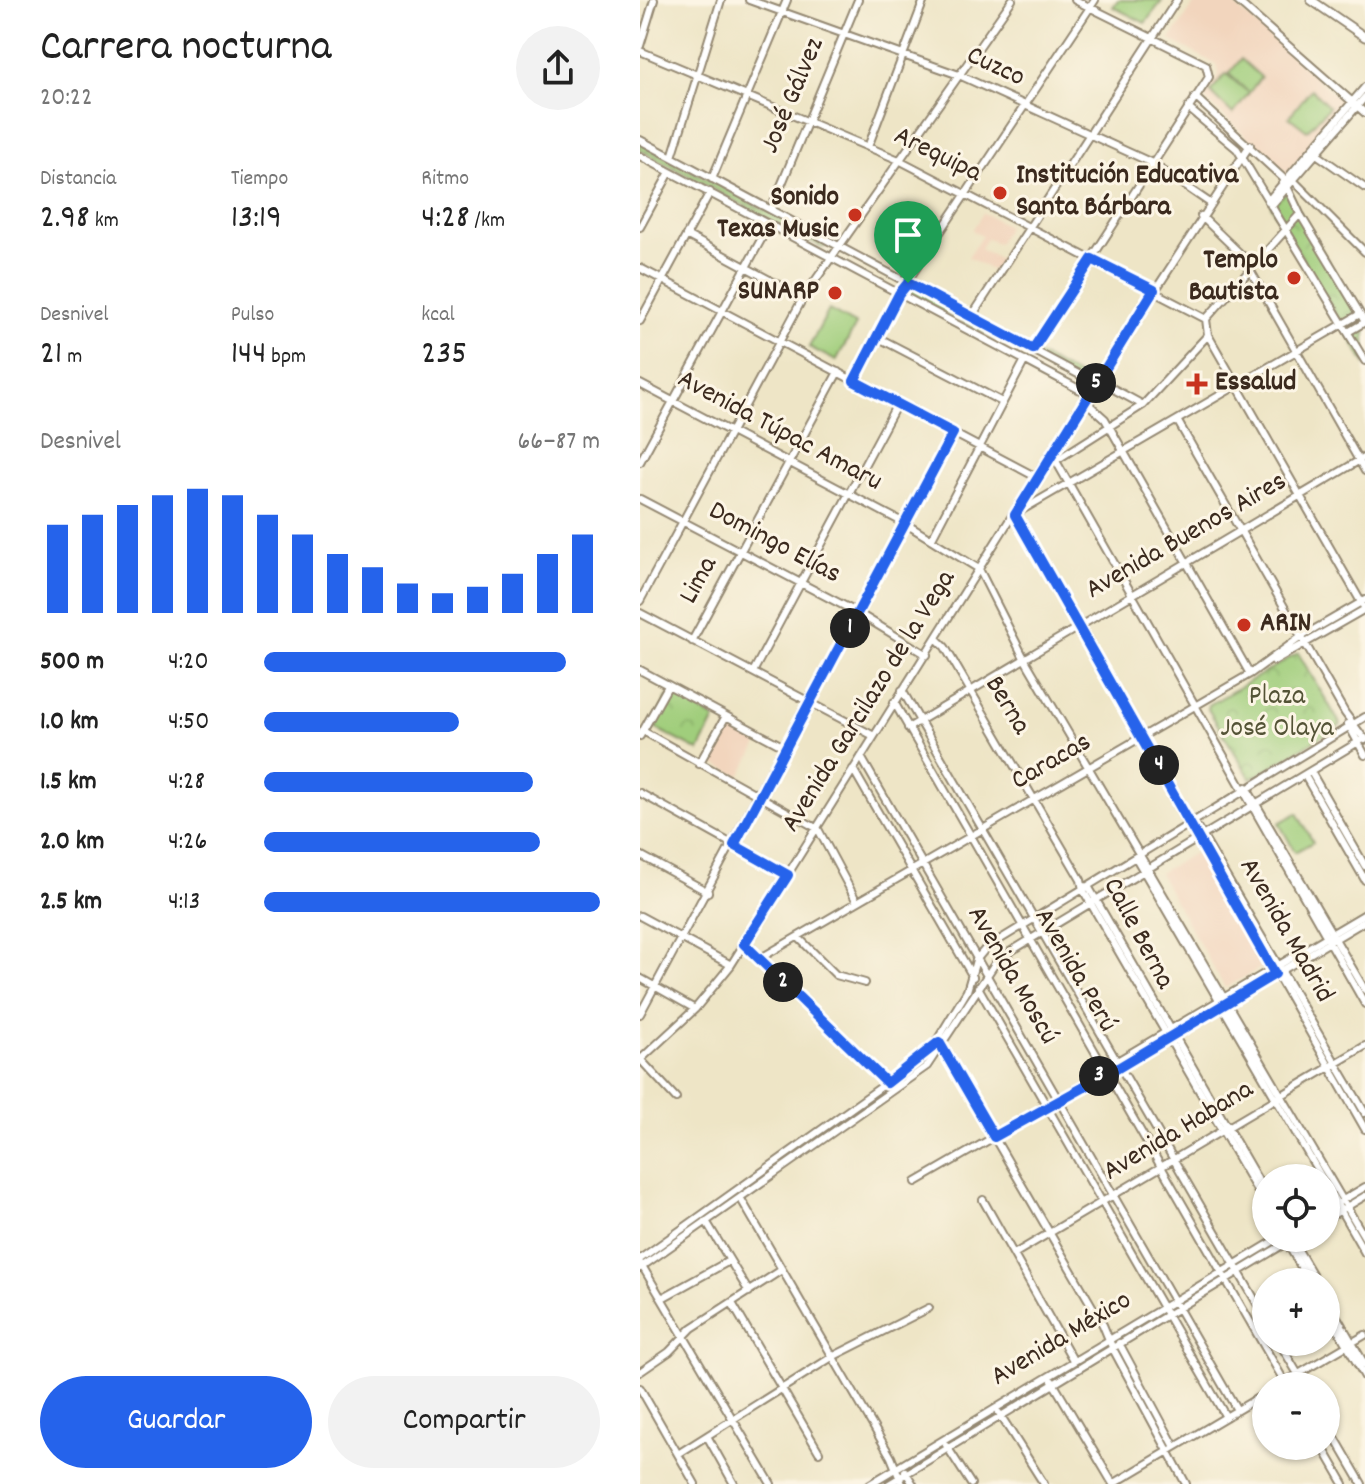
<!DOCTYPE html>
<html lang="es">
<head>
<meta charset="utf-8">
<style>
	:root { --surface:#fff; --page:#f2f2f2; --text:#222; --muted:#767676; --accent:#2563eb }
	body { margin:0; font-family:Dekko,sans-serif; background:var(--page); color:var(--text); height:100vh; display:flex; flex-direction:column; font-size:30px; white-space:nowrap }
	* { box-sizing:border-box; margin:0 }
	p { font-size:26px; color:var(--muted) }
	.icon { flex:none; width:44px; height:44px; fill:none; stroke:currentColor; stroke-width:2; stroke-linecap:round; stroke-linejoin:round }
	.map { position:relative; flex:1; overflow:hidden }
	.panel { display:flex; flex-direction:column; background:var(--surface); width:640px }
	.panel>* { flex:none }
	.tools { position:absolute; left:612px; top:1164px; display:grid; gap:16px }
	.tools a { display:grid; place-items:center; width:88px; height:88px; border-radius:50%; background:var(--surface); box-shadow:0 2px 6px #0004; font-size:40px }
	.pin { position:absolute; display:grid; place-items:center; width:68px; height:68px; color:#fff; margin:-82px -34px; border-radius:50% 50% 50% 0; rotate:-45deg; box-shadow:0 0 8px #0007 }
	.pin .icon { rotate:45deg }
	.km { position:absolute; width:40px; height:40px; margin:-20px; border-radius:50%; background:#222; color:#fff; font-size:22px; line-height:40px; text-align:center }
	.round { display:grid; place-items:center; flex:none; width:84px; height:84px; border-radius:42px; background:var(--page) }
	.overview { display:flex; align-items:center; justify-content:space-between; height:136px; padding:0 40px }
	h1 { font-size:44px; font-weight:600; line-height:60px }
	.metrics { display:grid; grid-template-columns:repeat(3,1fr); gap:12px; height:136px; padding:8px 40px }
	.metrics div { display:grid; align-content:center }
	.metrics b { font-size:34px; font-weight:600 }
	.metrics small { font-size:22px; font-weight:400 }
	.metrics p { font-size:22px }
	.chart { height:224px; padding:16px 40px }
	.chart p { display:flex; justify-content:space-between }
	.chart svg { width:100%; height:144px; margin-top:8px; stroke:var(--accent); stroke-width:6 }
	.action { display:flex; gap:16px; margin-top:auto; padding:16px 40px }
	.action a { flex:1; height:92px; border-radius:48px; background:var(--accent); color:#fff; font-size:32px; font-weight:600; line-height:92px; text-align:center }
	.action a+a { background:var(--page); color:var(--text) }
	ul { padding:0 40px; list-style:none; font-size:26px }
	li { display:grid; grid-template-columns:128px 96px 1fr; align-items:center; height:60px }
	li i { height:20px; border-radius:10px; background:var(--accent) }
	main { display:flex; flex:1; min-height:0 }
	.map>svg:first-child { display:block }
</style>
</head>
<body>
<main>
<section class="panel">
<div class="overview"><div><h1>Carrera nocturna</h1><p>20:22</p></div><a class="round"><svg class="icon" aria-label="share" viewBox="0 0 24 24"><path d="M12 15V3M7 8l5-5 5 5M5 13v7h14v-7"/></svg></a></div>
<div class="metrics">
<div><p>Distancia</p><b>2.98<small> km</small></b></div>
<div><p>Tiempo</p><b>13:19</b></div>
<div><p>Ritmo</p><b>4:28<small> /km</small></b></div>
</div>
<div class="metrics">
<div><p>Desnivel</p><b>21<small> m</small></b></div>
<div><p>Pulso</p><b>144<small> bpm</small></b></div>
<div><p>kcal</p><b>235</b></div>
</div>
<div class="chart"><p><span>Desnivel</span>66–87 m</p>
<svg viewBox="0 0 160 44" preserveAspectRatio="none"><path d="M5 44V17M15 44V14M25 44V11M35 44V8M45 44V6M55 44V8M65 44V14M75 44V20M85 44V26M95 44V30M105 44V35M115 44V38M125 44V36M135 44V32M145 44V26M155 44V20"/></svg>
</div>
<ul>
<li><b>500 m</b>4:20<i style="width:90%"></i></li>
<li><b>1.0 km</b>4:50<i style="width:58%"></i></li>
<li><b>1.5 km</b>4:28<i style="width:80%"></i></li>
<li><b>2.0 km</b>4:26<i style="width:82%"></i></li>
<li><b>2.5 km</b>4:13<i style="width:100%"></i></li>
</ul>
<div class="action"><a>Guardar</a><a>Compartir</a></div>
</section>
<div class="map">
<svg width="725" height="1484" viewBox="0 0 725 1484">
	<defs>
		<pattern id="park-crowns" width="20" height="18" patternUnits="userSpaceOnUse" patternTransform="scale(2)"><rect width="20" height="18" fill="#a0ce7c"/><path d="M2 6a3 3 0 1 1 6 0M12 15a3 3 0 1 1 6 0" fill="none" stroke="#8bb16b"/></pattern>
	</defs>
	<rect width="100%" height="100%" fill="#fcf5e5"/>
	<filter id="ink" filterUnits="userSpaceOnUse"><feTurbulence type="fractalNoise" baseFrequency=".0125" numOctaves="2"/><feDisplacementMap in="SourceGraphic" scale="16" xChannelSelector="R" yChannelSelector="G"/><feConvolveMatrix kernelMatrix="1 2 1 2 8 2 1 2 1" color-interpolation-filters="sRGB"/></filter>
	<filter id="wash" filterUnits="userSpaceOnUse"><feTurbulence type="fractalNoise" baseFrequency=".006" numOctaves="4" result="noise"/><feDisplacementMap in="SourceGraphic" scale="32" xChannelSelector="R" yChannelSelector="G"/><feGaussianBlur stdDeviation="1.8" result="paint"/><feColorMatrix in="noise" values="0 0 0 0 0 0 0 0 0 0 0 0 0 0 0 0 0 1.4 0 .05"/><feComposite in="paint" operator="in"/></filter>
	<g filter="url(#wash)">
		<rect width="100%" height="100%" fill="#eee5c6"/>
		<path fill="#f2d5bd" d="M557,0H589L705,104L647,174L564,98L579,75L576,64L530,40Z
			M343,213L368,226L358,244L347,238L340,249L361,260L353,271L328,257L342,236L332,230Z
			M90,726L120,741L100,776L70,762Z
			M558,851L624,966L585,988L519,873Z"/>
		<path fill="url(#park-crowns)" stroke="#6e7c4d" stroke-width="2" d="M0,143L189,245L183,248L0,150Z
			M648,191L725,327V363L631,206Z
			M274,289L446,380L443,385L271,294L270,291Z
			M658,653L701,725L611,779L568,709L569,705Z
			M33,694L75,719L59,751L13,727L27,697Z"/>
		<path fill="#a0ce7c" stroke="#6e7c4d" stroke-width="2" d="M478,0H520L522,1L505,23L473,7Z
			M601,59L621,77L593,114L570,92L586,74L608,92L589,74Z
			M671,89L689,107L667,131L649,117Z
			M189,310L216,325L196,361L169,347Z
			M657,813L673,842L655,852L639,823Z"/>
	</g>
	<g filter="url(#ink)">
		<g fill="none" stroke-linecap="round" stroke-linejoin="round">
			<g stroke="#948872" stroke-width="10">
				<path id="minor" d="M109,0L319,75L510,162L570,203
					M596,0L725,113
					M0,46L14,0
					M0,51L259,160L566,319
					M555,97L643,178L660,214L725,322L708,332
					M548,108L597,149L725,361
					M0,140L455,383
					M228,147L284,0
					M675,153L725,188
					M0,156L448,394
					M32,157L81,0
					M72,179L147,0
					M655,182L725,252
					M628,201L725,87
					M631,206L725,97
					M131,210L218,0
					M561,216L612,265
					M0,227L30,172
					M46,235L163,298
					M0,268L398,478
					M609,268L725,471
					M332,316L537,0
					M0,321L70,192
					M568,335L725,609
					M237,337L362,402
					M393,349L569,77L566,65L435,0
					M457,380L503,405
					M214,381L259,294L455,0
					M0,384L266,524L339,569L384,658L725,1238
					M444,400L465,419L610,674
					M537,420L705,713L725,740
					M412,454L725,1004
					M415,461L503,405L568,335L566,319L660,214
					M0,462L129,225
					M0,499L218,613L287,655
					M377,513L720,314
					M375,515L725,1129
					M292,538L385,360
					M0,601L163,298L372,0
					M0,613L234,736
					M297,639L305,647L441,880L443,890L626,1206
					M52,641L198,372
					M634,661L725,609
					M0,670L146,748
					M113,672L257,404
					M262,690L626,1319
					M254,702L647,1386
					M708,724L725,755
					M268,728L725,457
					M3,731L178,829L217,902
					M0,736L28,686
					M221,757L597,1410
					M59,764L86,716
					M213,769L333,977
					M671,772L725,866
					M665,776L725,880
					M606,787L725,990
					M0,793L148,875
					M553,820L725,1113
					M0,855L68,892
					M496,858L682,1178
					M448,886L626,1194
					M0,916L91,965
					M158,937L196,975L225,983
					M104,944L248,1084
					M119,959L610,674L661,637L725,600
					M0,978L55,1009
					M338,987L586,1417
					M0,1014L313,433
					M300,1044L463,1325L472,1347L546,1484
					M0,1059L36,1098
					M1,1059L55,1009L91,965L457,380L610,145
					M462,1070L725,914
					M276,1182L458,1077L468,1074L725,921
					M686,1185L725,1253
					M101,1199L251,1457L262,1484
					M343,1200L433,1360
					M686,1210L725,1187
					M686,1219L725,1196
					M66,1221L109,1292
					M644,1238L670,1282
					M651,1238L677,1282
					M374,1254L725,1046
					M0,1259L290,1052L327,991L336,960L346,948L725,717
					M1,1264L131,1484
					M0,1268L287,1066L358,959L725,738
					M22,1298L89,1261
					M686,1298L725,1365
					M92,1303L179,1452
					M686,1309L725,1377
					M639,1342L665,1386
					M479,1343L535,1447
					M0,1372L29,1352L52,1328L140,1271
					M412,1381L473,1484L626,1393
					M638,1386L725,1335
					M0,1388L55,1484
					M359,1413L404,1484
					M686,1422L722,1484
					M67,1436L94,1484
					M306,1445L331,1484
					M682,1446L704,1484
					M38,1454L192,1357L289,1308
					M265,1471L273,1484
					M230,1484L639,1238
					M249,1484L654,1238"/>
			</g>
			<g stroke="#948872" stroke-width="11">
				<path id="major" d="M671,0L725,37"/>
			</g>
			<use href="#minor" stroke="#fff" stroke-width="6"/>
			<use href="#major" stroke="#fff" stroke-width="7"/>
		</g>
	</g>
	<g fill="none" stroke-linecap="round" stroke-linejoin="round" filter="url(#ink)">
		<g stroke="#fff" stroke-width="16">
			<path id="route" d="M452,259L514,290L375,515L635,974L468,1074L354,1137L299,1042L247,1083L104,944L148,875L94,845L313,433L214,381L259,294L268,283L393,349Z"/>
		</g>
		<use href="#route" stroke="#2563eb" stroke-width="10"/>
	</g>
	<g fill="#c8321e" stroke="#fcf5e5" stroke-width="3">
		<circle cx="360" cy="193" r="8"/>
		<circle cx="215" cy="215" r="8"/>
		<circle cx="654" cy="278" r="8"/>
		<circle cx="195" cy="293" r="8"/>
		<path d="M553 372h8v8h8v8h-8v8h-8v-8h-8v-8h8z"/>
		<circle cx="604" cy="625" r="8"/>
	</g>
	<g text-anchor="middle" dominant-baseline="central" stroke-width="6" stroke-linejoin="round" paint-order="stroke">
		<g font-size="28" fill="#3b2a1e" stroke="#fcf5e5">
			<text transform="translate(355 68) rotate(25)">Cuzco</text>
			<text transform="translate(154 96) rotate(-67)">José Gálvez</text>
			<text transform="translate(297 156) rotate(26)">Arequipa</text>
			<text transform="translate(139 432) rotate(28)">Avenida Túpac Amaru</text>
			<text transform="translate(547 537) rotate(-30)">Avenida Buenos Aires</text>
			<text transform="translate(134 544) rotate(28)">Domingo Elías</text>
			<text transform="translate(60 581) rotate(-61)">Lima</text>
			<text transform="translate(230 702) rotate(-58)">Avenida Garcilazo de la Vega</text>
			<text transform="translate(366 706) rotate(59)">Berna</text>
			<text transform="translate(412 763) rotate(-30)">Caracas</text>
			<text transform="translate(645 931) rotate(60)">Avenida Madrid</text>
			<text transform="translate(497 934) rotate(62)">Calle Berna</text>
			<text transform="translate(434 971) rotate(60)">Avenida Perú</text>
			<text transform="translate(371 976) rotate(60)">Avenida Moscú</text>
			<text transform="translate(539 1132) rotate(-31)">Avenida Habana</text>
			<text transform="translate(422 1340) rotate(-31)">Avenida México</text>
		</g>
		<g font-size="28" font-weight="bold" fill="#3b2a1e" stroke="#fcf5e5" text-anchor="start">
			<text x="376" y="177">Institución Educativa<tspan x="376" dy="32">Santa Bárbara</tspan></text>
			<text x="199" y="199" text-anchor="end">Sonido<tspan x="199" dy="32">Texas Music</tspan></text>
			<text x="638" y="262" text-anchor="end">Templo<tspan x="638" dy="32">Bautista</tspan></text>
			<text x="179" y="293" text-anchor="end">SUNARP</text>
			<text x="575" y="384">Essalud</text>
			<text x="620" y="625">ARIN</text>
		</g>
		<g font-size="28" fill="#545336" stroke="#fcf5e5">
			<text x="637" y="698">Plaza<tspan x="637" dy="32">José Olaya</tspan></text>
		</g>
	</g>
</svg>
<div class="tools">
<a><svg class="icon" aria-label="locate" viewBox="0 0 24 24"><circle cx="12" cy="12" r="6"/><path d="M12 2v4M12 18v4M2 12h4M18 12h4"/></svg></a>
<a>+</a>
<a>−</a>
</div>
<div class="pin" style="left:268px;top:283px;background:#1e9e55"><svg class="icon" aria-label="arrive" viewBox="0 0 24 24"><path d="M6 21V4h12l-3 4 3 4H6"/></svg></div>
<b class="km" style="left:210px;top:628px">1</b>
<b class="km" style="left:143px;top:982px">2</b>
<b class="km" style="left:459px;top:1076px">3</b>
<b class="km" style="left:519px;top:765px">4</b>
<b class="km" style="left:456px;top:383px">5</b>
</div>
</main>
</body>
</html>
